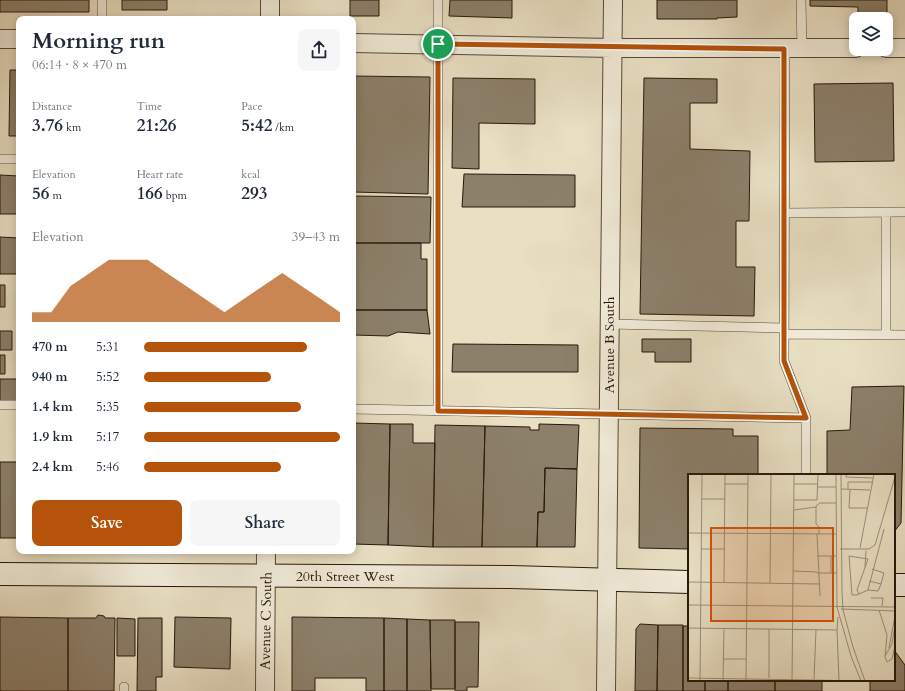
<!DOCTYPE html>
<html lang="en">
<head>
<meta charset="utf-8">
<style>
	:root { --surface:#fff; --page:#f6f6f7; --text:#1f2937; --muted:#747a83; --accent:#b45309 }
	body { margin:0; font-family:Cardo,serif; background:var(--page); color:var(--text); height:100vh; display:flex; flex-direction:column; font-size:15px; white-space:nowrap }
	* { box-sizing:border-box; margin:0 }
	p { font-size:13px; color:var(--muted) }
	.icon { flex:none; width:22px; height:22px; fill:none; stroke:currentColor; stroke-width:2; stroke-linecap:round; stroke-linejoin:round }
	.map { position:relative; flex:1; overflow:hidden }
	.drawer { position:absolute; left:16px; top:16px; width:340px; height:538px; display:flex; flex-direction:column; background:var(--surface); border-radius:8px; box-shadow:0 2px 10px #0003 }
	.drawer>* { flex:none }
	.controls { position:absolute; left:849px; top:12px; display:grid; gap:8px }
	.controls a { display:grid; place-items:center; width:44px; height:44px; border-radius:8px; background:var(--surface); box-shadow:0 2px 10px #0003; font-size:20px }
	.pin { position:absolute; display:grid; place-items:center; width:34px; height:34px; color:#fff; margin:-17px; border:2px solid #fff; border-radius:50%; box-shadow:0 1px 4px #0007 }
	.round { display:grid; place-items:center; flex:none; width:42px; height:42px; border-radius:8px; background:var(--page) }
	.headline { display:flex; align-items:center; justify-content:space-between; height:68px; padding:0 16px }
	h1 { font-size:22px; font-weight:700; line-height:30px }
	.metrics { display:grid; grid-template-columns:repeat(3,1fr); gap:6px; height:68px; padding:4px 16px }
	.metrics div { display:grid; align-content:center }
	.metrics b { font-size:17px; font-weight:700 }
	.metrics small { font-size:11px; font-weight:400 }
	.metrics p { font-size:11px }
	.chart { height:112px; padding:8px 16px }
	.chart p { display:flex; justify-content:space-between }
	.chart svg { width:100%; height:72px; margin-top:4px; fill:var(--accent); opacity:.7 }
	.action { display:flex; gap:8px; margin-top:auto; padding:8px 16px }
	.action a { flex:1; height:46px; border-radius:8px; background:var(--accent); color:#fff; font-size:16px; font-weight:700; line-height:46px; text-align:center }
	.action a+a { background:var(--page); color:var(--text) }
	ul { padding:0 16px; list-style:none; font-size:13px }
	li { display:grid; grid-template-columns:64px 48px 1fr; align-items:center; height:30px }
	li i { height:10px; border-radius:5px; background:var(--accent) }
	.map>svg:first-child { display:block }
</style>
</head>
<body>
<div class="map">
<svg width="905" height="691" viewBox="0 0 905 691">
	<rect width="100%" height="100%" fill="#e9e0c4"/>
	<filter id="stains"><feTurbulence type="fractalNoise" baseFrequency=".005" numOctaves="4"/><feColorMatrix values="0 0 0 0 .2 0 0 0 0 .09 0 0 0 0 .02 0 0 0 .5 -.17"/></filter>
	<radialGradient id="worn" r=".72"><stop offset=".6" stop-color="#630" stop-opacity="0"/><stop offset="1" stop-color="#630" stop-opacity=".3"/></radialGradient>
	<path fill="#8c806b" stroke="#27170b" d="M0,0H89V12H0Z
		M122,0H167V10H122Z
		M350,0H379V16H350Z
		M450,0H512V18L449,16Z
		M657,0H737V17L717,18V19H657Z
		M810,0H887V14H858V7L810,6Z
		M10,70H19V136H9Z
		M353,76L430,77L428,194L353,192Z
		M453,78L535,79V124L479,123V169L452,168Z
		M644,78L717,79V103H690V149L750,151L749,221H736V267H755L754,316L640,314Z
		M893,83L894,161L815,162L814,84Z
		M464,174L575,175V207H462Z
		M0,175L19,176V214H0Z
		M353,196L431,197L430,243H353Z
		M0,237L19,238V274H0Z
		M353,243H421V259H427V310H353Z
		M0,285H5V307H0Z
		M353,310H427L430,334L398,332L388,336L353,335Z
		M0,331H12V350H0Z
		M642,339H691V362H655V352H642Z
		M453,344L578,345V372H452Z
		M0,355H5V374H0Z
		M0,379H19V401H0Z
		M904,386L901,523L894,532V475H827V431L850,430L852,387Z
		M353,423L390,424L388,545L353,544Z
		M390,424H413V443H435L433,547L388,545Z
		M539,424L579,425L577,469L545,468L544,512H538L537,547H482L485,426L530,427V430H539Z
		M435,425L485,426L482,547H433Z
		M640,428L733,429V436H758V475H689V549L639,548Z
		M0,462H19V538H0Z
		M545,468L577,469L575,547H537L538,512H544Z
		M98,615L104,616L105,618H115L114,691H68V618H96Z
		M0,617L68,618V691H0Z
		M175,617L231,618L230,669L174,667Z
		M292,617L384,618V691H366V678H315V691H292Z
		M117,618L135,619V656H117Z
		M138,618H162V677H156V691H137Z
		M384,618L407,619V691H384Z
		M407,619L430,620L431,691H407Z
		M430,620H455V689H431Z
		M455,622H479L478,687H467V691H455Z
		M640,624L658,625L657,691H635L636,629Z
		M658,625H683V691H657Z
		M683,626H689V680H705V691H683Z
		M894,650L905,665V691H870V680H894Z
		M705,680H728V691H705Z
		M728,680H775V691H728Z
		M775,680H822V691H775Z"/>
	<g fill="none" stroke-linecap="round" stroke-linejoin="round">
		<g stroke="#584939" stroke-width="10">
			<path id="lane" d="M801,0L802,49
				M102,19V0
				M785,49L784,361L806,418V475
				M0,159H19
				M886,212V334
				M784,213L905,212
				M608,324L784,328
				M784,334L905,335
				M0,405H19
				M353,409L806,418
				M438,411V0
				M124,691V687"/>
		</g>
		<g stroke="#584939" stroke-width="20">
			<path id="street" d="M270,19V0
				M0,39H19
				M353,43L612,48H856
				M886,48H905
				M265,691L266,551
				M606,691L613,0"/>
		</g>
		<g stroke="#27170b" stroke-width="24">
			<path id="secondary" d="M0,574L511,577L689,582
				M894,585H905"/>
		</g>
		<use href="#lane" stroke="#f1ebd9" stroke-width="9"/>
		<use href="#street" stroke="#f1ebd9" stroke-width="18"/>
		<use href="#secondary" stroke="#f1ebd9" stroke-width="22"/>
	</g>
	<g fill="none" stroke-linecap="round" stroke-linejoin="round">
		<g stroke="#fff" stroke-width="8">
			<path id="route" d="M438,44L784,49V361L806,418L438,411Z"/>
		</g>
		<use href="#route" stroke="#b45309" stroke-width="5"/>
	</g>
	<g text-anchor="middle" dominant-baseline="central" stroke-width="3" stroke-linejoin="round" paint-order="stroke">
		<g font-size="14" fill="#27170b" stroke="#f1ebd9">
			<text transform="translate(609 345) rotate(-90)">Avenue B South</text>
			<text x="345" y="576">20th Street West</text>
			<text transform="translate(266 621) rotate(-89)">Avenue C South</text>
		</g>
	</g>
	<g transform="translate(688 474)">
		<rect width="207" height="207" fill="#e9e0c4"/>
		<path fill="none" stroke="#9b907a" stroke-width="1" d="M148,0L149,133L163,182M153,0L154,118L155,136L165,173M158,0V3L185,4M37,10H60M106,10H130M130,13H148M153,15L182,16M160,15V8H184M162,16L161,34H179M14,25H37M106,26H129L130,0M106,36L128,33M0,59L148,60M129,60L132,122M131,60V53L128,50V32L132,29H148M172,74L186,0M13,75H37M152,75H181L187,71L207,3M129,82H148M143,82V99M177,93L178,77M184,95L196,99L193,110M105,97L129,98M129,99H149M0,108L132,110M36,108L37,0M82,109L83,0M180,116L196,55M171,120L169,116L180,85L161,82L164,121H168L171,120L180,116L190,117L193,110L181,107M183,124H195L194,132M0,131L207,133M153,135L207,137M191,136L199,161L197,183L199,188L204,185L207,172M0,154L149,156L151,207M149,156L150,143M165,173L177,207M201,174L207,142M163,182L173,207M197,182L204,170L207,151M35,185H58M0,204L182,207M81,204V155M126,205L128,156M12,207L14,0M35,207L36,154M58,207L60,0M104,207L106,0"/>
		<path fill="#d5520c" fill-opacity="0.15" stroke="#d5520c" stroke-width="2" d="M23,54H145V147H23Z"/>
		<rect width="207" height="207" fill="none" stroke="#27170b" stroke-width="2"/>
	</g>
	<rect width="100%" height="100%" filter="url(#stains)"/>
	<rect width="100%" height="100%" fill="url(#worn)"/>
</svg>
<div class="controls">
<a><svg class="icon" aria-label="layers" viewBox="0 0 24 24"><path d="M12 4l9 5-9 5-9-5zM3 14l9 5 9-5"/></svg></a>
</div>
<div class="pin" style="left:438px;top:44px;background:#1e9e55"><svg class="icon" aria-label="arrive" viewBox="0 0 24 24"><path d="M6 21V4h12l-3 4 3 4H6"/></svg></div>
<section class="drawer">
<div class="headline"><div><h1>Morning run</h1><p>06:14 · 8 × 470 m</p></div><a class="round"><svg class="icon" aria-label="share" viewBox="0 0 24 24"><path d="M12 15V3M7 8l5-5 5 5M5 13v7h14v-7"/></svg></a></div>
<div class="metrics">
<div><p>Distance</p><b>3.76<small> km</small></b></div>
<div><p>Time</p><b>21:26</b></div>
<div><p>Pace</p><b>5:42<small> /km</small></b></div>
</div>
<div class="metrics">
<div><p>Elevation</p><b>56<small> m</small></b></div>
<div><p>Heart rate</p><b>166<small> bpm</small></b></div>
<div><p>kcal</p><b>293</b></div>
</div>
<div class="chart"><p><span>Elevation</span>39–43 m</p>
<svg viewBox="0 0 160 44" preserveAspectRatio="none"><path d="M0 44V38L10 38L20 22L30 14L40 6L50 6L60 6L70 14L80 22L90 30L100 38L110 30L120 22L130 14L140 22L150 30L160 38V44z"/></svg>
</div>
<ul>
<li><b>470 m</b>5:31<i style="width:83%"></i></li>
<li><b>940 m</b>5:52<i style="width:65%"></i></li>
<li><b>1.4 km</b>5:35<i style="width:80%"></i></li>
<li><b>1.9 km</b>5:17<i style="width:100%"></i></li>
<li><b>2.4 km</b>5:46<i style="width:70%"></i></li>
</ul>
<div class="action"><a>Save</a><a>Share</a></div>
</section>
</div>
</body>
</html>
